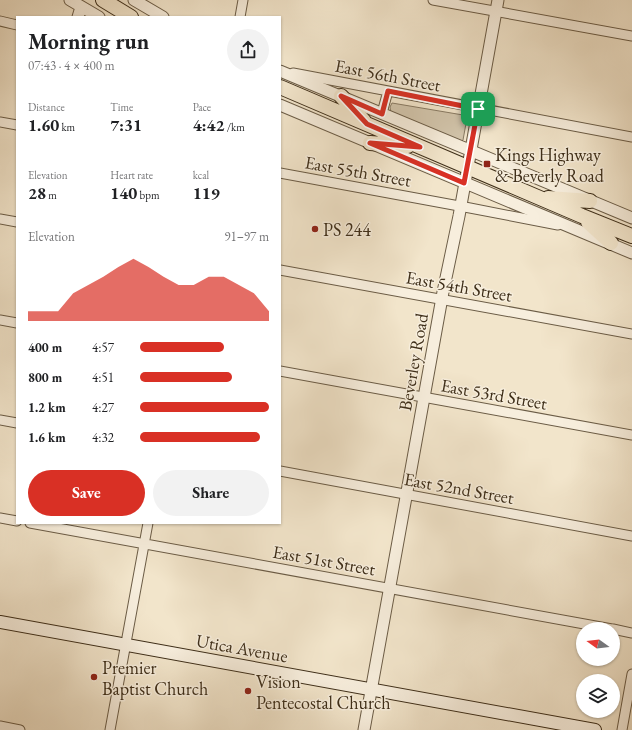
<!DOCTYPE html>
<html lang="en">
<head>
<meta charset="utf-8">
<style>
	:root { --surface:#fff; --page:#f2f2f2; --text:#202124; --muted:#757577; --accent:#d93025 }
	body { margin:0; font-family:"EB Garamond",serif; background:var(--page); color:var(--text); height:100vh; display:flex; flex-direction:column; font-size:15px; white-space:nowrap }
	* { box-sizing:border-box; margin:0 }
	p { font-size:13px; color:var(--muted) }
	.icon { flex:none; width:22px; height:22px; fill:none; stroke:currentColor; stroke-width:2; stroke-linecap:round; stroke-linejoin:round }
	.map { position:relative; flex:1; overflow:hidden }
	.details { position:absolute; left:16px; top:16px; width:265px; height:508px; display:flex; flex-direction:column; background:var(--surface); border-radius:0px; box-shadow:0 1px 3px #0004 }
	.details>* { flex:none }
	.needle { width:26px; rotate:285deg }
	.fabs { position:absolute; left:576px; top:622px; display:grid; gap:8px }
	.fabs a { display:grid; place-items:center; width:44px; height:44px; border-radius:50%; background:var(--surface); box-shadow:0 1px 3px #0004; font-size:20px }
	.pin { position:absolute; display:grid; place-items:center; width:34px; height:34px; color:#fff; margin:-17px; border-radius:8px; box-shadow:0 2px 6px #0006 }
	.round { display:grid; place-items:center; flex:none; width:42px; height:42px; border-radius:21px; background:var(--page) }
	.head { display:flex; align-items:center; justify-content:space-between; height:68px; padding:0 12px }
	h1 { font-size:22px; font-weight:700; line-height:30px }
	.stats { display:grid; grid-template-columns:repeat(3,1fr); gap:6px; height:68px; padding:4px 12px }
	.stats div { display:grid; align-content:center }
	.stats b { font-size:17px; font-weight:700 }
	.stats small { font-size:11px; font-weight:400 }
	.stats p { font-size:11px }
	.chart { height:112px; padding:8px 12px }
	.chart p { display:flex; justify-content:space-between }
	.chart svg { width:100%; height:72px; margin-top:4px; fill:var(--accent); opacity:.7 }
	.primary-button { display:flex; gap:8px; margin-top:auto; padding:8px 12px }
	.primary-button a { flex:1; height:46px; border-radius:24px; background:var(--accent); color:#fff; font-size:16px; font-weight:700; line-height:46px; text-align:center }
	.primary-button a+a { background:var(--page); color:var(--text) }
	ul { padding:0 12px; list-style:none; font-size:13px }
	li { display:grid; grid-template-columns:64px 48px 1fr; align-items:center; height:30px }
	li i { height:10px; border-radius:5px; background:var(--accent) }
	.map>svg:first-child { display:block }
</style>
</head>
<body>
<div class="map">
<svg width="632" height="730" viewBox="0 0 632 730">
	<rect width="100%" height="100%" fill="#f2e5cb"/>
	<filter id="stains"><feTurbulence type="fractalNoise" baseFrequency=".005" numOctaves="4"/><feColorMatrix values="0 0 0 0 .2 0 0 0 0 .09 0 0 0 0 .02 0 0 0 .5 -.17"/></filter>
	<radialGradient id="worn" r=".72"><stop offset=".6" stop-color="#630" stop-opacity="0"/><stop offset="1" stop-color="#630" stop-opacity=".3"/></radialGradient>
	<path fill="#d3c6ad" stroke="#887a63" d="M392,103L463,115L467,118L463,140L461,142L391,113L390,107Z"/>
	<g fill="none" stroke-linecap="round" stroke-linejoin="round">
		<g stroke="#6b5c46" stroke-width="11">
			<path id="minor" d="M433,0L632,36
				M240,17L243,0
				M0,21L17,25
				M293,73L632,137
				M382,113L388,91
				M0,122L17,125
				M280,173L470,208L558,225
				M0,219L17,222
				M280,270L632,334
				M0,320L17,323
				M280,371L632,435
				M0,420L17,423
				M280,471L632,536
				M0,518L17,521
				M30,523L612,629
				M613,629L632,633
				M0,726L20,730
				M110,730L148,523
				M622,730L632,674"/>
		</g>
		<g stroke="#6b5c46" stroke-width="13">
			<path id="tertiary" d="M70,0L99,17
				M134,0L163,17
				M78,17L81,7
				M280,71L632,218
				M280,105L632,253
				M364,730L443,292L459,216L498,0"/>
		</g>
		<g stroke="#3e2e19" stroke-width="14">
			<path id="secondary" d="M0,622L595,730"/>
		</g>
		<g stroke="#3e2e19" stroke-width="16">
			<path id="primary" d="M103,0L131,17
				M280,87L582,216L632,236
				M341,96L364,121
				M370,143L408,146
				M548,198L590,201
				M588,222L611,243"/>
		</g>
		<use href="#minor" stroke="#f7eedd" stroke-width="9"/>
		<use href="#tertiary" stroke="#f7eedd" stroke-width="11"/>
		<use href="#secondary" stroke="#f7eedd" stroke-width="12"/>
		<use href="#primary" stroke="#f2e5cb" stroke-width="14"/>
	</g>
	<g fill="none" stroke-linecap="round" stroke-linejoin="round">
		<g stroke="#fff" stroke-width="8">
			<path id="route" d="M388,91L478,109L464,183L370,143L420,147L367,124L341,96L382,114Z"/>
		</g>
		<use href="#route" stroke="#d93025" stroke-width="5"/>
	</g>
	<g fill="#8f2418" stroke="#f7eedd" stroke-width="1.5">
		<rect x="483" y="160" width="8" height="8" rx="2"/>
		<circle cx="315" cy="229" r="4"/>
		<circle cx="94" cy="677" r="4"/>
		<circle cx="248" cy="691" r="4"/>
	</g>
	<g text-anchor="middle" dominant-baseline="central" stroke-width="3" stroke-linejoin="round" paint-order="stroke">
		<g font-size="18" fill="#3e2e19" stroke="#f7eedd">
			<text transform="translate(388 75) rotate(11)">East 56th Street</text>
			<text transform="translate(358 171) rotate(10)">East 55th Street</text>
			<text transform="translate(459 286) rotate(10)">East 54th Street</text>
			<text transform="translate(413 362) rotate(-80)">Beverley Road</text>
			<text transform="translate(494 394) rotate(10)">East 53rd Street</text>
			<text transform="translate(459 488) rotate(10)">East 52nd Street</text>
			<text transform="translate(324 560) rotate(10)">East 51st Street</text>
			<text transform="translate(242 648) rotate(10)">Utica Avenue</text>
		</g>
		<g font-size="18" fill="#3e2e19" stroke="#f7eedd" text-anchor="start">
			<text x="495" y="154">Kings Highway<tspan x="495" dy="21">&amp; Beverly Road</tspan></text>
			<text x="323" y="229">PS 244</text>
			<text x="102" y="667">Premier<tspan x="102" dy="21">Baptist Church</tspan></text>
			<text x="256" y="681">Vision<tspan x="256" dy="21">Pentecostal Church</tspan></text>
		</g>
	</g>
	<rect width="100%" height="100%" filter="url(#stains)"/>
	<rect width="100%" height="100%" fill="url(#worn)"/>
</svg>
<div class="fabs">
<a><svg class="needle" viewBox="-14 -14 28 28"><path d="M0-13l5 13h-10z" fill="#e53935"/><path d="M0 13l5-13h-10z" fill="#757577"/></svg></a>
<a><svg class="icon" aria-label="layers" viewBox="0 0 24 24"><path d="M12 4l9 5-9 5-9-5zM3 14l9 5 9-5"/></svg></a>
</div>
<div class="pin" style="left:478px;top:109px;background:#1e9e55"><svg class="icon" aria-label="arrive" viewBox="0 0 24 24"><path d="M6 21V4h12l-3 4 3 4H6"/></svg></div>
<section class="details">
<div class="head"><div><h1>Morning run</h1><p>07:43 · 4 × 400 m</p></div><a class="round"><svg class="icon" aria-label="share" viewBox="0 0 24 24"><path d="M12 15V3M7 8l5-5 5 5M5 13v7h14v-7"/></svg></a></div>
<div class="stats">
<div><p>Distance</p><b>1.60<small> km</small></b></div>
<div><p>Time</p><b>7:31</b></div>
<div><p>Pace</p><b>4:42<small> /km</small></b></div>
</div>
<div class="stats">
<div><p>Elevation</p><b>28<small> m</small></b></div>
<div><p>Heart rate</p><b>140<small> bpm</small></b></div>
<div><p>kcal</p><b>119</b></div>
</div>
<div class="chart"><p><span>Elevation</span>91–97 m</p>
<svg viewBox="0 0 160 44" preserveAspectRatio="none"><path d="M0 44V38L10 38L20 38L30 27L40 22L50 17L60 11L70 6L80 11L90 17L100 22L110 22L120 17L130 17L140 22L150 27L160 38V44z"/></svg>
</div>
<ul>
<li><b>400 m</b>4:57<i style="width:65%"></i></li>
<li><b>800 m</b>4:51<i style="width:71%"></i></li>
<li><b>1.2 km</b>4:27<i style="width:100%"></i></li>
<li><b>1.6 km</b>4:32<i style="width:93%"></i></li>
</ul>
<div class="primary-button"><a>Save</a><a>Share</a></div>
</section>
</div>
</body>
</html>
